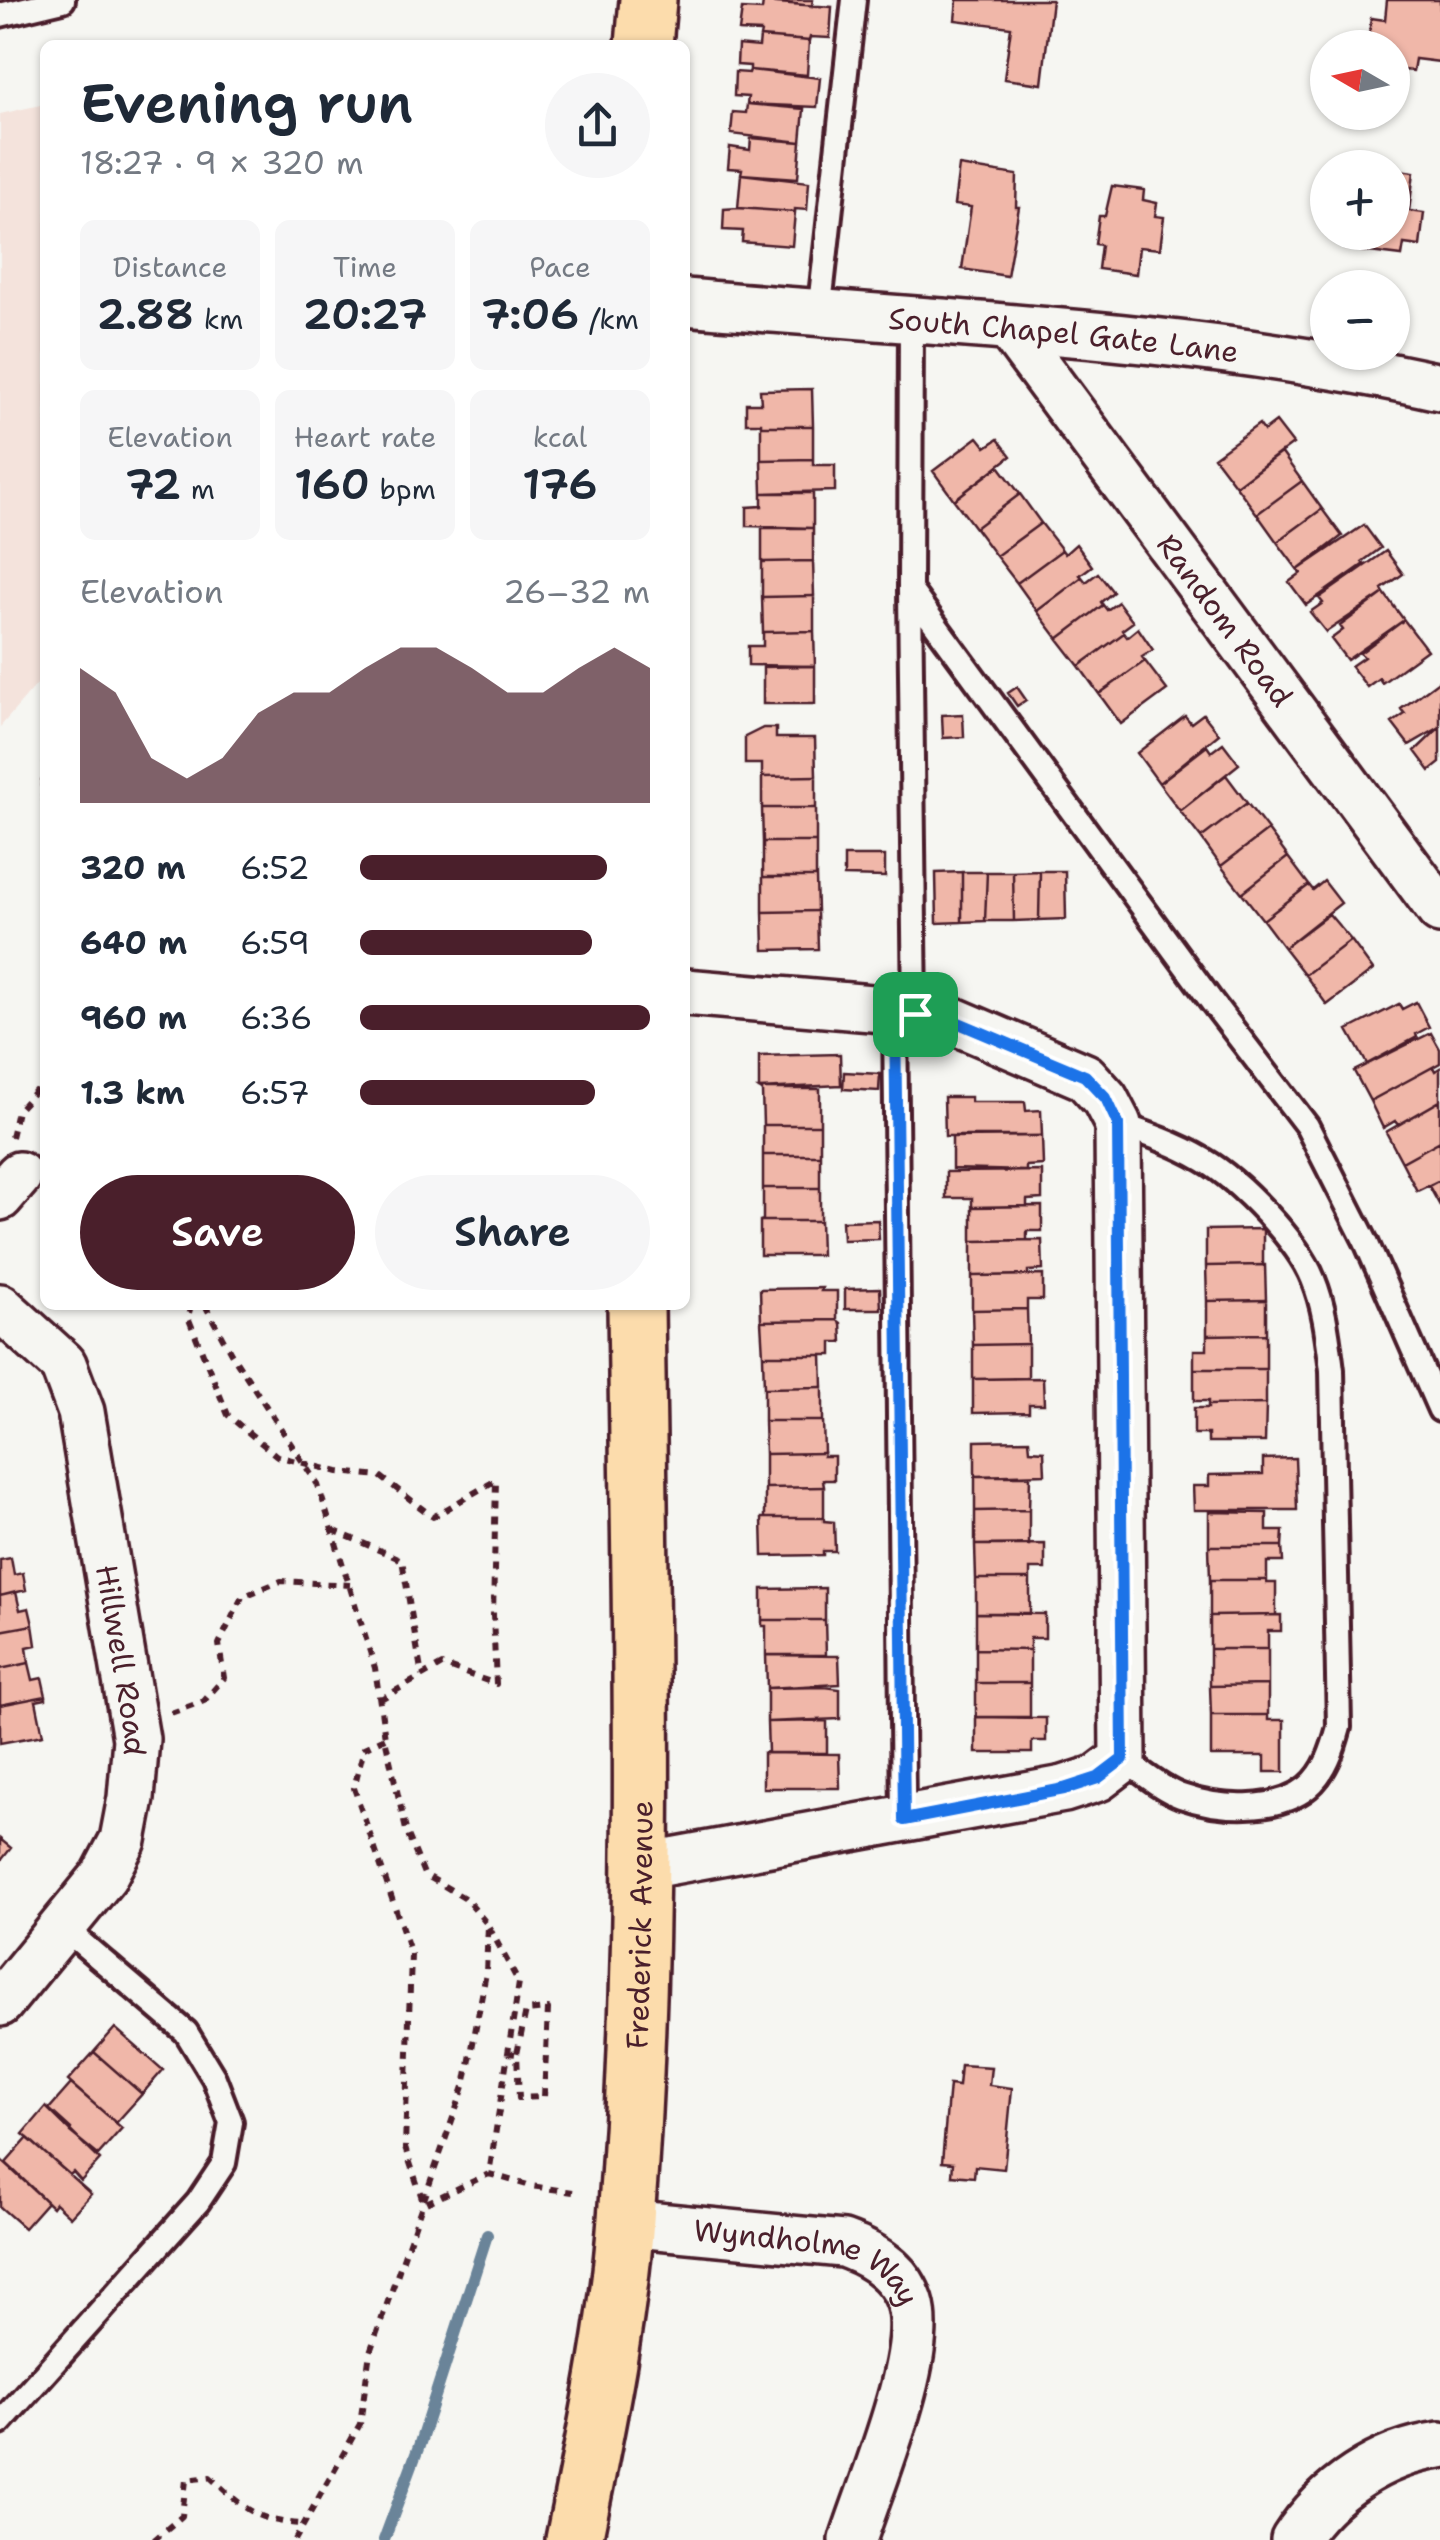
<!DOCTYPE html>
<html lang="en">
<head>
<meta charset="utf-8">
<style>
	:root { --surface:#fff; --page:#f6f6f7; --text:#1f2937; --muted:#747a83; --accent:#4a1f2b }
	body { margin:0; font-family:"Shantell Sans",sans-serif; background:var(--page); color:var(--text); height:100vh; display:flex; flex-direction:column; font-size:38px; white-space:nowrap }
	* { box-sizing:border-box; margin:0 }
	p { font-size:32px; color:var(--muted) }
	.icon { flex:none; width:55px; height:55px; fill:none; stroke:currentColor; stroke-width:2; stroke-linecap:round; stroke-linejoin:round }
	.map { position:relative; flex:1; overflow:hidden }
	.drawer { position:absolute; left:40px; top:40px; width:650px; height:1270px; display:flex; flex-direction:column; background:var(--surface); border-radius:15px; box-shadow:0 2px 8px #0004 }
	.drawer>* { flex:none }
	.needle { width:65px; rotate:279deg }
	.fabs { position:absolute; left:1310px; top:30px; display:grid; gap:20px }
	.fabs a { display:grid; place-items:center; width:100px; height:100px; border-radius:50%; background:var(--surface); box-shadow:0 2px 8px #0004; font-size:50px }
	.pin { position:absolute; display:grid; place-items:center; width:85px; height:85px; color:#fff; margin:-42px; border-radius:20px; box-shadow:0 5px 15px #0006 }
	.round { display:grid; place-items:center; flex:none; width:105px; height:105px; border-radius:52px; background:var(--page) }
	.headline { display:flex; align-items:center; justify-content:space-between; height:170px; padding:0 40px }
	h1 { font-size:55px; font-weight:600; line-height:75px }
	.metrics { display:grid; grid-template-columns:repeat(3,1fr); gap:15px; height:170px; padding:10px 40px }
	.metrics div { display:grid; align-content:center; border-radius:15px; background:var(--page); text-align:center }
	.metrics b { font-size:42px; font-weight:600 }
	.metrics small { font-size:28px; font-weight:400 }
	.metrics p { font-size:28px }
	.chart { height:280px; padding:20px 40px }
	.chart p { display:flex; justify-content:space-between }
	.chart svg { width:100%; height:180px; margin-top:10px; fill:var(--accent); opacity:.7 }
	.action { display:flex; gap:20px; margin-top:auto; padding:20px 40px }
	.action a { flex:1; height:115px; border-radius:60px; background:var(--accent); color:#fff; font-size:40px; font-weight:600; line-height:115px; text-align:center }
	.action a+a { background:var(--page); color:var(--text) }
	ul { padding:0 40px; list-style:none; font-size:32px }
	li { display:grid; grid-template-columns:160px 120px 1fr; align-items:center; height:75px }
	li i { height:25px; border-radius:12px; background:var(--accent) }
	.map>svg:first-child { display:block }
</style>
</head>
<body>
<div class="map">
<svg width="1440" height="2540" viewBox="0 0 1440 2540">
	<rect width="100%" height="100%" fill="#f6f6f2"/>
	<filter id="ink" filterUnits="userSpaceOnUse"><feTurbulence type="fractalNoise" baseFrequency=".01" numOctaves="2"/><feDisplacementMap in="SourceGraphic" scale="20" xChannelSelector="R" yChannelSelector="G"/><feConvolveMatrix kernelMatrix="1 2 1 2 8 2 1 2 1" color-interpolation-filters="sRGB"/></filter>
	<g filter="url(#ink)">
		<path fill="#f4e3dc" d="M45,104V675L0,727V114Z"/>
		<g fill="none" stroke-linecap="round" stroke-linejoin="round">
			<path stroke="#6b8499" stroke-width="12" d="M384,2540L419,2446L487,2235"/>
		</g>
		<path fill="#f0b7a9" stroke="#4a1f2b" stroke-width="2.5" d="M763,0H813L812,6Z
			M957,0H1052L1042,84L1004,79L1011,27L955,20Z
			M1387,0H1440V62L1415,59L1413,71L1392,69V48L1368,44L1371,18L1385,20Z
			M763,2L832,7L830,38L810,37L809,41L760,37L761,32L739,31L742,9L762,10Z
			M760,37L809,41L807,75L750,70V66L737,65L738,45L759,47Z
			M435,41L493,42V45H435Z
			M750,70L820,78L817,107L747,104L748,97L734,96L735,72L749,73Z
			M747,104L804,109L801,142L731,134L733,112L746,113Z
			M751,138L801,142L798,178L741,174L742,169L728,168L730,147L750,150Z
			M959,166L1017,175L1016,207H1019L1007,276L962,269L971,207L954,205Z
			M1392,169L1414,172L1409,211L1424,213L1420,246L1404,244L1402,256L1345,249L1347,232H1392Z
			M741,174L809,182L807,210L795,209V212L738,208Z
			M1112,186L1144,190L1143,200L1157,203L1155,216L1164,217L1160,249L1139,247L1136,274L1098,269L1101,245L1095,244L1099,216H1105Z
			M738,208L795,212L792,246L742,242L743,231L723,230L724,209Z
			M812,389L813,426H761V423H746V403H761L760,390Z
			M1276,422L1293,444L1236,486L1214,457L1259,424L1264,431Z
			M761,426H813V459L761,460Z
			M978,437L986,447L998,439L1011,456L954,500L933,471Z
			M1281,452L1302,481L1257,514L1236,486Z
			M813,459V465H835V491L762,493L761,460Z
			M999,466L1020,494L975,528L954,500Z
			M1302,481L1322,509L1277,542L1257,514Z
			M762,493H813V528L747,526V507L762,506Z
			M1020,494L1041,523L996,556L975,528Z
			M1322,509L1342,536L1298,570L1277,542Z
			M1041,523L1062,550L1017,583L996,556Z
			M1364,525L1381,548L1362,562L1364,564L1306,605L1289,582L1301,573L1298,570Z
			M762,528H813V561L762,562Z
			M1076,544L1092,566L1080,575L1082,577L1037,611L1017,583L1062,550L1065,554Z
			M1386,551L1403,574L1382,589L1384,593L1326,632L1310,612L1323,603L1319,598Z
			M813,561L814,596L762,597V562Z
			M1098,573L1113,592L1101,602L1103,605L1058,639L1037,611L1082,577L1086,582Z
			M1384,593L1404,620L1347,660L1331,639L1343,630L1340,626Z
			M814,596V631L763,632L762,597Z
			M1118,602L1133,622L1122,630L1124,633L1079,666L1058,639L1103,605L1107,610Z
			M1404,620L1427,650L1382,683L1379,678L1367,687L1351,666L1364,657L1360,653Z
			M1138,628L1153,650L1142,657L1145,661L1099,694L1079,666L1124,633L1127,637Z
			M814,631L815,666L748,665V646H763V632Z
			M1145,661L1167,690L1121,724L1099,694Z
			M815,666V704H763V667Z
			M1440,680V727L1409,745L1392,723L1405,714L1401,709Z
			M1017,687L1026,700L1017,706L1008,693Z
			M963,714L964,737L943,738L942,715Z
			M1203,714L1219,734L1159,783L1137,753L1185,716L1191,723Z
			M1440,727V763L1430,771L1415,751Z
			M763,728H776V738H815L816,776L762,777V764H745V737Z
			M1223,743L1239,764L1180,811L1159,783L1207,746L1211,752Z
			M1226,775L1247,803L1201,838L1180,811Z
			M816,776V808H762V777Z
			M1247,803L1268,830L1221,866L1201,838Z
			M762,808H816V842H763Z
			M1268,830L1288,857L1242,893L1221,866Z
			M763,842H816V877H763Z
			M844,856H885V877L844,876Z
			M1288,857L1309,885L1263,920L1242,893Z
			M1040,871L1039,920L1014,921L1013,872Z
			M1040,871H1065L1066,919L1039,920Z
			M962,872H987L985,921L962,922Z
			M962,872V922L937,923L936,873Z
			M987,872H1013L1014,921H985Z
			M763,877H816L817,911L763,912Z
			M1324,881L1341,903L1284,948L1263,920L1309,885L1313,890Z
			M817,911L818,949L764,950L763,912Z
			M1329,914L1351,940L1305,975L1284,948Z
			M1351,940L1373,970L1327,1005L1305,975Z
			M1416,1002L1429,1027L1416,1034L1417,1037L1367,1064L1348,1030L1399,1004L1402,1009Z
			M1431,1033L1440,1049V1063L1370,1101L1354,1071Z
			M840,1054L841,1085L759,1089V1056Z
			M1433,1067L1435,1071L1440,1068V1101L1398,1125L1395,1121L1383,1128L1370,1101Z
			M844,1072L880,1074L879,1091L843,1089Z
			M759,1089H820V1125H763L762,1091Z
			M944,1097H971V1102H1025L1026,1111L1041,1110L1042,1136H945Z
			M1440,1101V1141L1402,1162L1386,1132Z
			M763,1125H820V1155H763Z
			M1042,1136L1043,1165L1026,1166V1171L952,1169V1137Z
			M1440,1141V1180L1417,1191L1402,1162Z
			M763,1155H820V1188H763Z
			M1042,1171V1199L1027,1200V1206L972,1207V1198H946V1172Z
			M1440,1180V1206L1429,1186Z
			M763,1188H820V1221H760L763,1220Z
			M1042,1206V1231H1027V1240L972,1241V1207Z
			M878,1220L879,1239L843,1240L842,1221Z
			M760,1221H820L821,1255H760Z
			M1263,1229V1265L1206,1266V1230Z
			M1042,1240L1043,1270L1028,1271V1275L972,1276V1241Z
			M1265,1265L1266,1300L1207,1301L1206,1266Z
			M1043,1275V1300H1027V1309L972,1310V1276Z
			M822,1288L821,1291H837V1320L761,1321L760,1289Z
			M880,1288L881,1309H845V1289Z
			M1266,1300V1334L1207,1335V1301Z
			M1027,1309L1028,1344L973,1345L972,1310Z
			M837,1320L841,1323L842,1342H832V1355H763L761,1321Z
			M1266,1334V1369H1194V1350H1207V1335Z
			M1028,1344V1378L973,1379V1345Z
			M763,1355H822L823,1387L764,1388Z
			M1194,1369H1266V1404L1208,1405V1401H1194Z
			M1043,1378L1044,1404H1029V1412L973,1413V1379Z
			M823,1387V1421H764V1388Z
			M1266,1404L1265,1442H1208V1434H1194V1408H1208V1405Z
			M764,1421H823L824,1453L765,1454Z
			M1029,1440L1030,1450L1044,1451L1045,1474L975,1476V1441Z
			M824,1453L823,1456H834V1480H823L824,1487L765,1488V1454Z
			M1295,1458L1297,1510H1194L1193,1486H1209V1475L1263,1474V1459Z
			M975,1476H1030L1029,1510L975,1511Z
			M824,1487V1518H762H765V1488Z
			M1029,1510V1545H975V1511Z
			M1209,1512L1267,1513V1531H1283L1282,1546H1209Z
			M762,1518H824V1521L834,1522L835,1551H823V1555L763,1556Z
			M1045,1544V1569H1030V1579H976L975,1545Z
			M1209,1546H1282L1283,1562H1267V1580H1210Z
			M11,1558L14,1575L23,1573L26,1590L0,1596V1560Z
			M976,1579H1030V1613H976Z
			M1210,1580H1267V1583H1276V1615L1210,1616Z
			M825,1588V1620H762V1589Z
			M16,1592L20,1610L29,1608L33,1625L0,1631V1596Z
			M976,1613L1045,1614V1638H1030V1650L976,1649Z
			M1281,1615V1631H1268V1649H1210V1616Z
			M762,1620H825L826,1655H766V1626H762Z
			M33,1625L36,1645L27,1647L29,1663L0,1669V1631Z
			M976,1649L1030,1650V1683H976Z
			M1210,1649H1268V1685L1210,1686Z
			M766,1655L839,1656L840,1684L767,1688Z
			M29,1663L33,1680L42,1678L46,1696L0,1705V1669Z
			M976,1683H1030V1717H976Z
			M1268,1685V1715H1211L1210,1686Z
			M825,1687L840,1689V1719L767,1722V1688Z
			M46,1696V1699L36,1701L43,1735L0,1743V1705Z
			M1211,1715H1268V1720H1284V1772H1265V1756H1211Z
			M976,1717L1046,1718V1741H1032V1753H976Z
			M827,1721V1753H763L768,1752L767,1722Z
			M763,1753L839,1754L840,1788H763Z
			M0,1839L11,1848L0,1862Z
			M115,2028L163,2070L142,2094L94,2052Z
			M94,2052L142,2094L116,2123L68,2081Z
			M960,2065L991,2067L989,2085L1012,2088L1004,2169L975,2166L974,2177L952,2175L953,2163L942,2162L949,2085L958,2086Z
			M71,2084L122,2128L98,2155L70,2132L71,2129L49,2109Z
			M46,2107L100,2160L81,2181L73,2172L70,2175L23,2134Z
			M28,2138L91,2194L70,2217L55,2203L52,2207L6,2163Z
			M0,2159L47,2202L24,2228L0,2207Z"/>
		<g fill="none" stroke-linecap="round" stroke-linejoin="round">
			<g stroke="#4a1f2b" stroke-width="30">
				<path id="lane" d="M0,15L63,0
					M819,314L854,0
					M911,322L910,590L915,1014
					M910,590L1212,1002L1307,1126L1366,1242L1440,1410
					M895,1010L903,1820
					M1118,1124C1148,1134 1177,1144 1204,1160C1239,1180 1298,1241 1313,1279C1325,1308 1328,1339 1332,1370L1339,1727C1333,1749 1326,1772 1308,1787C1276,1813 1218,1809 1181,1796C1161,1789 1141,1771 1123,1759
					M0,2423L198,2202L224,2163L231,2122L214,2078L186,2032L64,1928"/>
			</g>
			<g stroke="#4a1f2b" stroke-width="52">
				<g id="street">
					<path id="s1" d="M685,302C937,324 1193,332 1440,387"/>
					<path id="s2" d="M1010,329L1440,910"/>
					<path d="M0,1197L19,1175"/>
					<path id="s3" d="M0,1307L63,1364L81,1412L136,1739L131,1798L123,1840L104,1876L0,2003"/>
					<path d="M639,1867L1064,1789L1098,1778L1123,1759L1118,1124L1105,1099L1085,1077L954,1021L895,1010L685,992"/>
					<path id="s4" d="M626,2223L843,2244C872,2254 900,2271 910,2302C927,2354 870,2486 853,2540"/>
					<path d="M1294,2540C1326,2490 1381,2453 1440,2445"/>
				</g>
			</g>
			<g stroke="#4a1f2b" stroke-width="62">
				<g id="primary">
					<path d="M644,45L648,0"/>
					<path id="s5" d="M574,2540C595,2434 618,2327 626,2219C650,1916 640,1609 636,1305"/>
				</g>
			</g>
			<path stroke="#4a1f2b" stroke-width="6" stroke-dasharray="8 8" stroke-linecap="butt" d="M45,763L42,792L45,805
				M11,1137L17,1111L45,1080
				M191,1305L188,1317L228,1415L243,1428L277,1456L338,1472L380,1476L433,1517L496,1480L493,1615L496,1684L442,1665L379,1700
				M205,1305L231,1353L318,1485L375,1668L385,1738L406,1830L424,1874L466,1899L488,1925L486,1973L466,2081L370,2352L360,2424L295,2540
				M333,1530L402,1560L422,1676
				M171,1713L204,1701L224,1678L219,1644L242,1597L281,1581L350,1585
				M385,1738L364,1748L354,1788L411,1954L405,2148L424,2204L489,2174
				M489,1927L519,1983L489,2174L531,2186L573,2192
				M507,2053L517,2054L519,2098L544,2097L548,2009L526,2011L517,2054
				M154,2540L182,2516L186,2480L210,2477C244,2508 256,2522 304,2524"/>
			<use href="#lane" stroke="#f6f6f2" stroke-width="22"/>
			<use href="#street" stroke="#f6f6f2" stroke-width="45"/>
			<use href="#primary" stroke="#fcdcac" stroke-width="55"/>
		</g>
	</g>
	<g fill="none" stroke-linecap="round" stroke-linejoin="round" filter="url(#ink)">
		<g stroke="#fff" stroke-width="20">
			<path id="route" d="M895,1010L954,1021L1085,1076L1106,1098L1118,1124L1123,1759L1098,1778L1064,1789L904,1820Z"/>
		</g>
		<use href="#route" stroke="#1a73e8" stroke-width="12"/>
	</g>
	<g text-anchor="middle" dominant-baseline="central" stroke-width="8" stroke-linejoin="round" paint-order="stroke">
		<g font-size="30" fill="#4a1f2b" stroke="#f6f6f2">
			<text stroke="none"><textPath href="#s1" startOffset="380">South Chapel Gate Lane</textPath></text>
			<text stroke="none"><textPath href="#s2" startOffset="362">Random Road</textPath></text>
			<text stroke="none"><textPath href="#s3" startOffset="388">Hillwell Road</textPath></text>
			<text stroke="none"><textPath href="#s5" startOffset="620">Frederick Avenue</textPath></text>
			<text stroke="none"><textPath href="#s4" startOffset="190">Wyndholme Way</textPath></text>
		</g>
	</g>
</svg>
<div class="fabs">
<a><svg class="needle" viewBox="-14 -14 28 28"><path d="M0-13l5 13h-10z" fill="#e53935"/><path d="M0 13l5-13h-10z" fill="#747a83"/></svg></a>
<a>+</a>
<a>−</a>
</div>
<div class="pin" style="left:915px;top:1014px;background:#1e9e55"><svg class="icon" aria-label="arrive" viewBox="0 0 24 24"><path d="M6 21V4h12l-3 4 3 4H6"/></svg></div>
<section class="drawer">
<div class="headline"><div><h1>Evening run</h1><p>18:27 · 9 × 320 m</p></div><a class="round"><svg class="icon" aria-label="share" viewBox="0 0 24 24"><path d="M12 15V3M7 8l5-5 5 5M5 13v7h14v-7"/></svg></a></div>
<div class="metrics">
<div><p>Distance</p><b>2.88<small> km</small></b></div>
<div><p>Time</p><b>20:27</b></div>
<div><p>Pace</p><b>7:06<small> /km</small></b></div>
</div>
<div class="metrics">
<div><p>Elevation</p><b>72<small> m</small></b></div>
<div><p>Heart rate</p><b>160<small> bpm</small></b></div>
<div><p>kcal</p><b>176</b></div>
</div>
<div class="chart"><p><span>Elevation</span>26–32 m</p>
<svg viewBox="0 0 160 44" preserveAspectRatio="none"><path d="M0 44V11L10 17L20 33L30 38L40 33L50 22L60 17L70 17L80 11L90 6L100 6L110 11L120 17L130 17L140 11L150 6L160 11V44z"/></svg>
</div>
<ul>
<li><b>320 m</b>6:52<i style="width:85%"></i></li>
<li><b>640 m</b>6:59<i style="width:80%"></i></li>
<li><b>960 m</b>6:36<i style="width:100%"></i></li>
<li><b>1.3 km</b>6:57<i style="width:81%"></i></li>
</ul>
<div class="action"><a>Save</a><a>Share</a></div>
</section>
</div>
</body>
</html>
